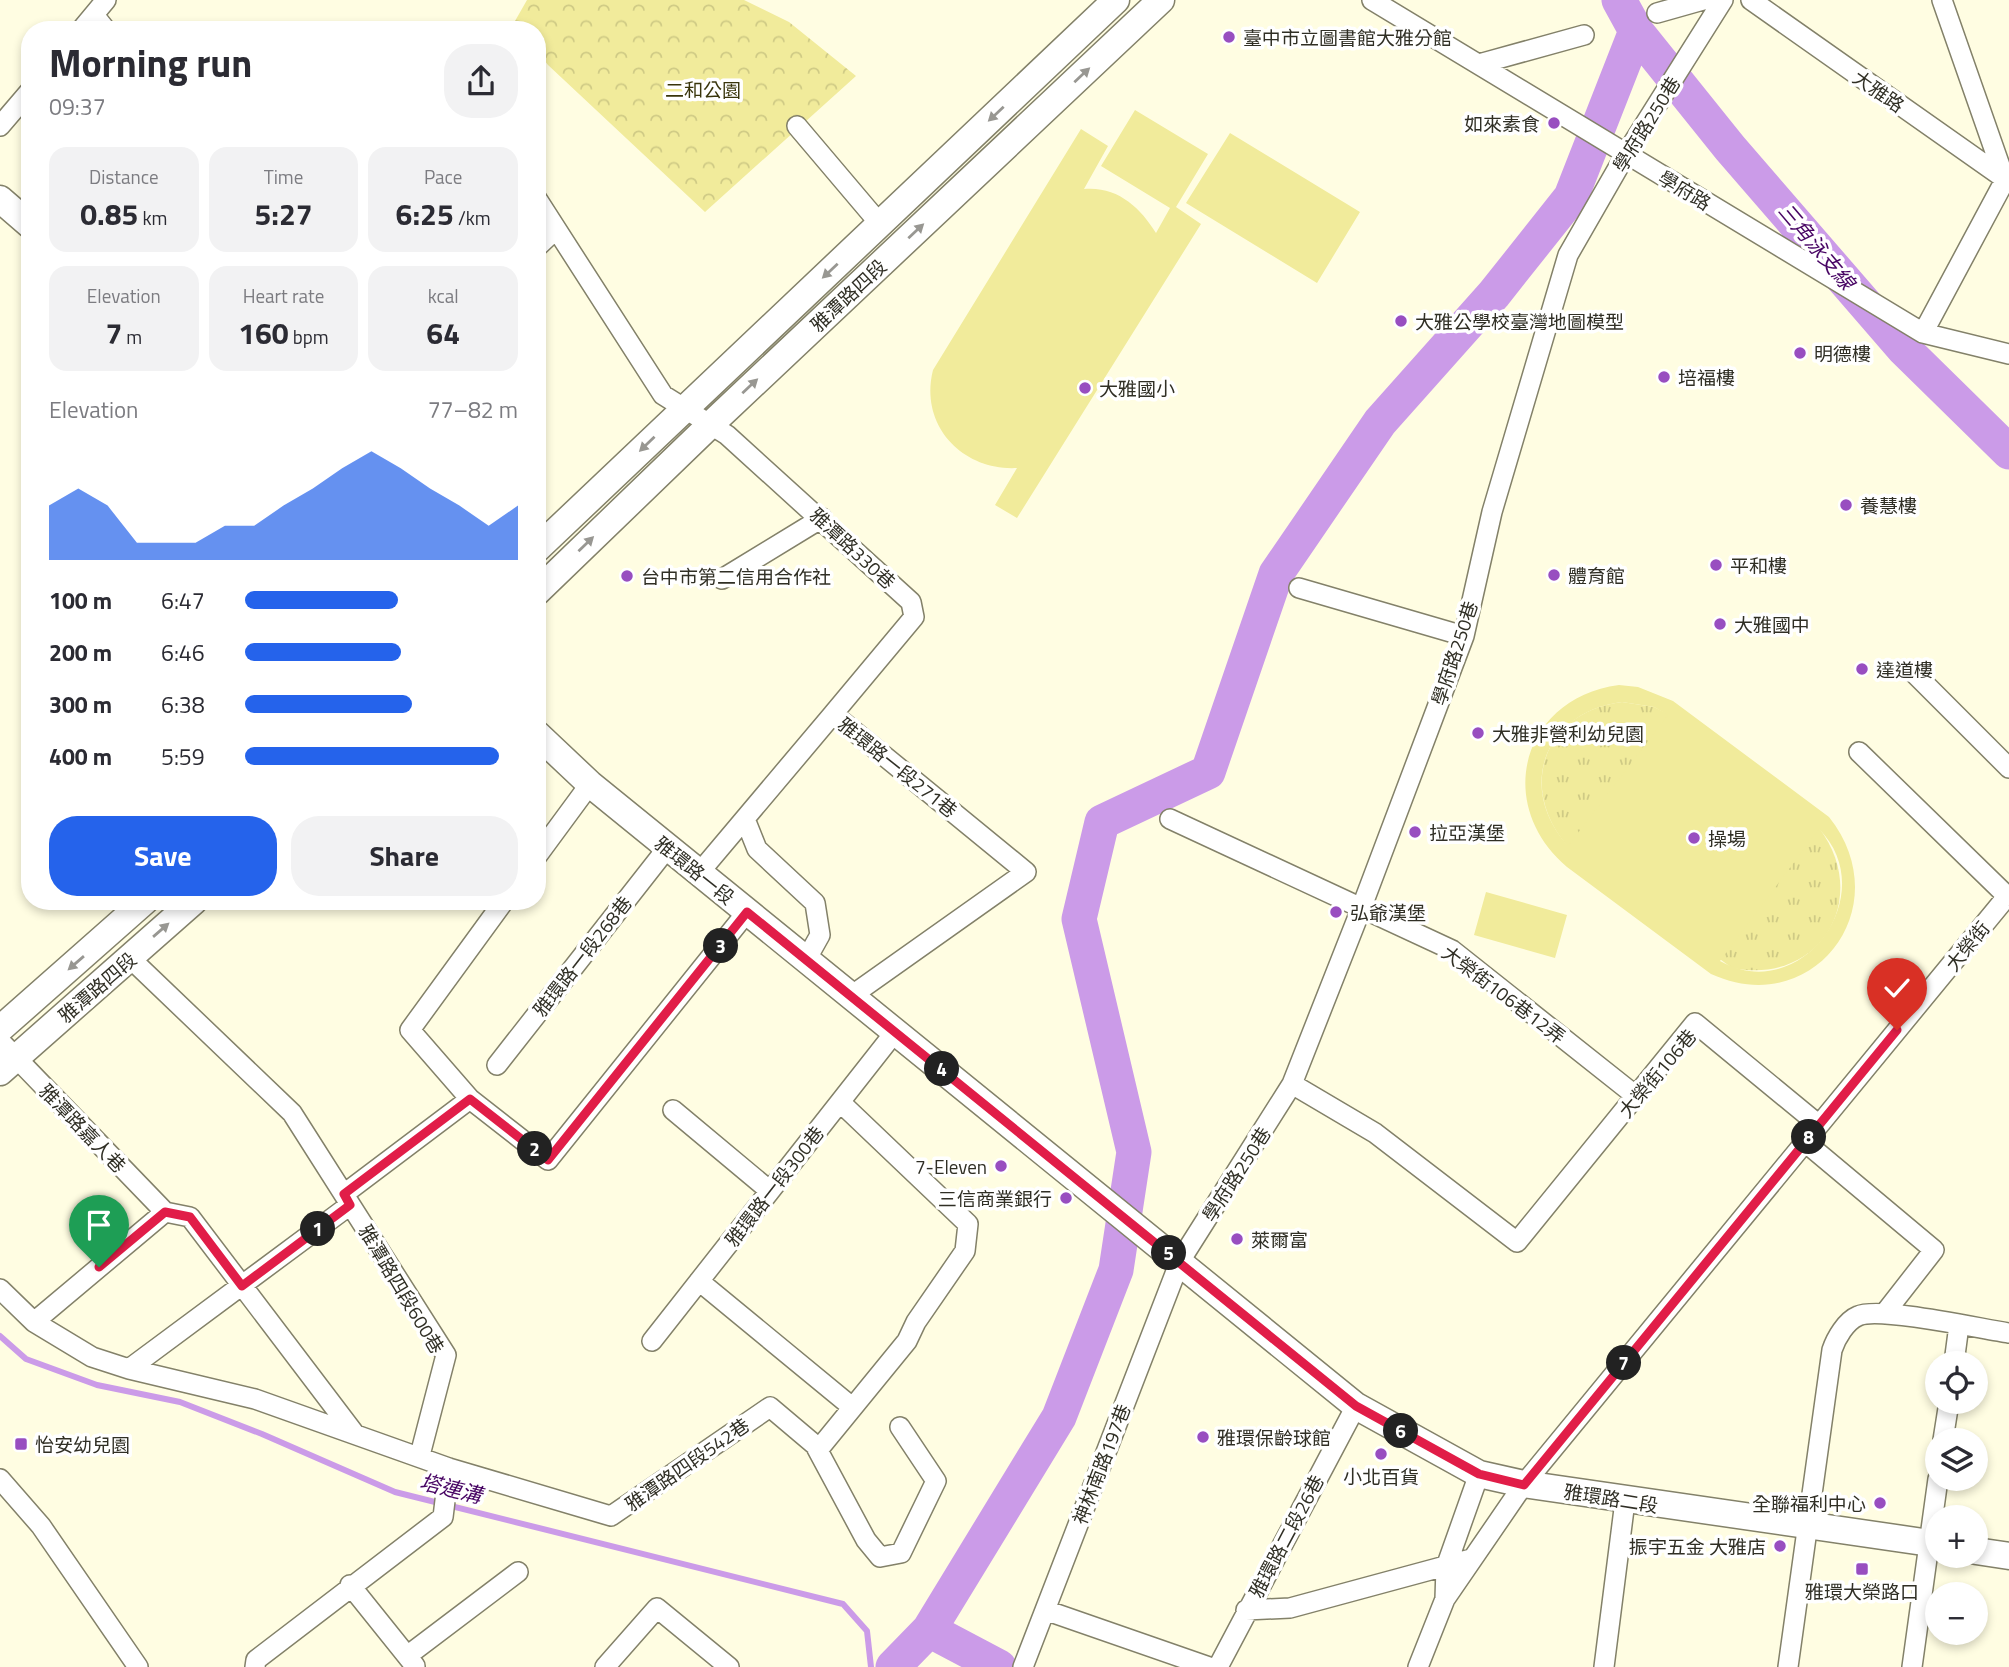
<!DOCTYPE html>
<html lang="en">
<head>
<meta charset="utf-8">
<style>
	:root { --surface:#fff; --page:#f2f2f3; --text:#2b2b33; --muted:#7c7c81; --accent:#2563eb }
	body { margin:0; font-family:"Titillium Web","Noto Sans TC",sans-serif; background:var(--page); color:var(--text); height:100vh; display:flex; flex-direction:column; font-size:26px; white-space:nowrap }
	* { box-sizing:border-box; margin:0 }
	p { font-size:23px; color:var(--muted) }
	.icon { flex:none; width:38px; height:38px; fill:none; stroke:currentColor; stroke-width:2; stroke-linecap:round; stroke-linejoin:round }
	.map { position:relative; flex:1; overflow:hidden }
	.details { position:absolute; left:21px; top:21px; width:525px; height:889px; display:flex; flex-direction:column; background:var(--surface); border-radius:28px; box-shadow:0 4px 10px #0003 }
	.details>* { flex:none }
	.tools { position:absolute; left:1925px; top:1351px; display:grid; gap:14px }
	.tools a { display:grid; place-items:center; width:63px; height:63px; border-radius:50%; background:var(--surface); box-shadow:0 4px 10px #0003; font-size:35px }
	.pin { position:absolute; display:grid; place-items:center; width:60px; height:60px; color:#fff; margin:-72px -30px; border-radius:50% 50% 50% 0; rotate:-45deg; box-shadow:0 0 7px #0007 }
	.pin .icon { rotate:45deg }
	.km { position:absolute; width:35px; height:35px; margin:-18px; border-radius:50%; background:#222; color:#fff; font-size:19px; line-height:35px; text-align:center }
	.round { display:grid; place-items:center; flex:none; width:74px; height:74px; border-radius:28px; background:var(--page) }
	.headline { display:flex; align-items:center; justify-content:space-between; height:119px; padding:0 28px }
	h1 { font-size:38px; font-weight:700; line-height:52px }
	.stats { display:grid; grid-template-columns:repeat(3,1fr); gap:10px; height:119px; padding:7px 28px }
	.stats div { display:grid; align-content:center; border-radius:18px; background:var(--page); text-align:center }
	.stats b { font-size:30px; font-weight:700 }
	.stats small { font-size:19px; font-weight:400 }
	.stats p { font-size:19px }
	.chart { height:196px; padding:14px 28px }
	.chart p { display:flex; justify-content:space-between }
	.chart svg { width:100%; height:126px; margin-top:7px; fill:var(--accent); opacity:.7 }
	.cta { display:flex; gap:14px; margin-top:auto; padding:14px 28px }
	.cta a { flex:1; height:80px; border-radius:28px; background:var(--accent); color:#fff; font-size:28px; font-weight:700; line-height:80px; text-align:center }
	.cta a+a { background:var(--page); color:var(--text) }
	ul { padding:0 28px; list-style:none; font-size:23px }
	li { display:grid; grid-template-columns:112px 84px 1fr; align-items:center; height:52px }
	li i { height:18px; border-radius:9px; background:var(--accent) }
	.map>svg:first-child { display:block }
</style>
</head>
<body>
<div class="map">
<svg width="2009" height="1667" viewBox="0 0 2009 1667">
	<defs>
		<pattern id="grass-tufts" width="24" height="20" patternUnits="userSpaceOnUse" patternTransform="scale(1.75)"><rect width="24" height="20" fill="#f1eb9b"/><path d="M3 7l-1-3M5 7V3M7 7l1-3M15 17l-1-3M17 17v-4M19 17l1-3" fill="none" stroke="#cfca85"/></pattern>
		<pattern id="park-crowns" width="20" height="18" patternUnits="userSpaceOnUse" patternTransform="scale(1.75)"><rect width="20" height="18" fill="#f1eb9b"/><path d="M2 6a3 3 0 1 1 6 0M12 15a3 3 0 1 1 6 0" fill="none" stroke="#cfca85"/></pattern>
	</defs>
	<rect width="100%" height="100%" fill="#fffde2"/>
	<path fill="url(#grass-tufts)" d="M1622,702L1654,707L1668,714L1819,828C1872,898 1820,986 1732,968L1568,847C1517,788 1543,712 1622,702Z"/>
	<path fill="url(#park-crowns)" d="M527,0H744L789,22L856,76L705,212L548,65L537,51V30H521L515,21Z"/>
	<path fill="#f1eb9b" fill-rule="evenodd" d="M1135,110L1208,154L1176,207L1201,224L1017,518L995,505L1017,468C962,471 919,425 933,370L1081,129L1108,146L1084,189C1117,186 1140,207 1156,233L1170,208L1101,166Z
		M1230,133L1360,212L1317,283L1186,203Z
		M1619,685L1638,687L1673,701L1829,817C1900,906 1814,1021 1711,974L1567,867C1493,804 1522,698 1619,685ZM1622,702L1654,707L1668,715L1568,846C1516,788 1544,712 1622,702ZM1819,829C1883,893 1802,1007 1720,961Z
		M1486,892L1567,915L1555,958L1474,935Z"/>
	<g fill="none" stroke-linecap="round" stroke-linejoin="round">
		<path stroke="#cb9be8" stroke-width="6" d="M0,1336L26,1359L97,1385L180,1402L262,1434L395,1492L843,1604L867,1631L871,1667"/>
		<path stroke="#cb9be8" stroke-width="35" d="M1619,0L1636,31L1730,148L1904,349L2009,452
			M929,1630L999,1667
			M893,1667L929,1630L1059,1417L1116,1270L1134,1152L1079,919L1102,822L1208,772L1276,574L1380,422L1494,294L1571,197L1636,31"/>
		<g stroke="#838169" stroke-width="22">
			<path id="street" d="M1372,0L1923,333L2009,354
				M1751,0L2008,181
				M1657,13L1703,0
				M94,15L106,30
				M81,30L106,0
				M1479,64L1584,35
				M0,126L30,91
				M797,126L880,224
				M537,199L663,395L727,435L911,602L914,617L833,714
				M537,247L556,229
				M1923,333L2005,180L1942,0
				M722,579L822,518
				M1299,588L1464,636
				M1912,671L2009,768
				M1859,752L2007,896
				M745,819L757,849L815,903L820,935L806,960
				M1170,819L1452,950L1636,1096
				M537,856L590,784
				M699,873L833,714L1026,872L851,996
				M504,901L410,1030L470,1099L548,1160L747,912
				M130,958L292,1113L446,1355L420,1455
				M0,1041L165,1212L190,1217L354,1433
				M497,1065L668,847
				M1292,1084L1375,1133L1517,1242L1695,1023L1819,1125
				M673,1110L770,1191
				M1805,1142L1934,1250L1884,1314
				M344,1194L470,1099
				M699,1281L852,1407
				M0,1289L34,1322L92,1357L129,1369L255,1399L449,1468L611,1516L770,1407L815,1445L866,1540L880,1557L901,1553L936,1481L900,1427
				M34,1322L165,1212
				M652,1341L895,1032
				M1954,1363L1959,1325
				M129,1369L350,1205
				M1943,1440L1949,1402
				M818,1450L907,1341L916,1322L965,1251L968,1224L840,1102
				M0,1479L41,1526L138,1667
				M350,1585L415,1666
				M1445,1599L1524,1484L2009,894
				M1045,1610L1209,1667
				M1246,1610L1290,1608L1471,1559
				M407,1656L518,1572
				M255,1667L256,1660L443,1517L449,1468
				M605,1667L657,1608L729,1667
				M1023,1667L1180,1261L1292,1084L1361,909L1464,636L1492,512L1568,255L1626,154L1723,0
				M1218,1667L1356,1406
				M1418,1667L1445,1599L1446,1567L1479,1474
				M1604,1667L1625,1501
				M1788,1667L1832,1350C1836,1338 1846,1321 1858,1316C1879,1306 1981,1329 2009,1333
				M1912,1667L1938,1479"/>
		</g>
		<g stroke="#838169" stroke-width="29">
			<path id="secondary" d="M0,199L30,225
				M537,549L1116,0
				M537,592L709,426L1161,0
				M537,734L590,784L1356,1406L1479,1474L1524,1484L1937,1544
				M0,1029L145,901
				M0,1072L194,901
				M1976,1551L2009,1556"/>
		</g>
		<use href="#street" stroke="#fff" stroke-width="19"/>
		<use href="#secondary" stroke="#fff" stroke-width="26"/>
	</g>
	<defs><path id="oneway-solid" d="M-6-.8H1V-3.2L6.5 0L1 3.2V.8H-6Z" transform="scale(1.75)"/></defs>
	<g fill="#989792">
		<use href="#oneway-solid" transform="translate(1082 75) rotate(-43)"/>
		<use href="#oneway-solid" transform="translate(996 114) rotate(137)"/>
		<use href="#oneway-solid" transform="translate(916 231) rotate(-43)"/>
		<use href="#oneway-solid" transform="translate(830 271) rotate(137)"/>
		<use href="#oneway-solid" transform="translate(750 386) rotate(-43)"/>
		<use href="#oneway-solid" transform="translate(647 444) rotate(136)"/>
		<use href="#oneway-solid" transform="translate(586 544) rotate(-44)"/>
		<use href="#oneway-solid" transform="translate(161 930) rotate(-41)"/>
		<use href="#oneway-solid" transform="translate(76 963) rotate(139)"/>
	</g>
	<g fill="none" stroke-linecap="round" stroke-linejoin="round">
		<g stroke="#fff" stroke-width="14">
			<path id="route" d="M99,1267L165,1212L190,1217L242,1286L350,1205L344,1194L470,1099L548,1160L747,912L1356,1406L1479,1474L1524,1485L1897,1030"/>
		</g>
		<use href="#route" stroke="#e11d48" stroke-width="9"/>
	</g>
	<g fill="#984ec0" stroke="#fff" stroke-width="2.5">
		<circle cx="1229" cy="37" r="7"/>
		<circle cx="1554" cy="123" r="7"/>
		<circle cx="1401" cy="321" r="7"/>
		<circle cx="1800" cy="353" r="7"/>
		<circle cx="1664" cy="377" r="7"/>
		<circle cx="1085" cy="388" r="7"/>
		<circle cx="1846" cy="505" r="7"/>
		<circle cx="1716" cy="565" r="7"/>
		<circle cx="1554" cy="575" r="7"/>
		<circle cx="627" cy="576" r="7"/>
		<circle cx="1720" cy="624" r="7"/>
		<circle cx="1862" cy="669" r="7"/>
		<circle cx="1478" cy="733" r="7"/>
		<circle cx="1415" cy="832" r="7"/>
		<circle cx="1694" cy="838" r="7"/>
		<circle cx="1336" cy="912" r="7"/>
		<circle cx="1001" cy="1166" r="7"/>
		<circle cx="1066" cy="1198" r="7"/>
		<circle cx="1237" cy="1239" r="7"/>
		<circle cx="1203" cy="1437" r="7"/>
		<rect x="14" y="1437" width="14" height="14" rx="3.5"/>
		<circle cx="1381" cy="1454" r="7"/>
		<circle cx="1880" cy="1503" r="7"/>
		<circle cx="1780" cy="1546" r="7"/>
		<rect x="1855" y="1562" width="14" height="14" rx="3.5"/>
	</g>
	<g text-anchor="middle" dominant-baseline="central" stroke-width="7" stroke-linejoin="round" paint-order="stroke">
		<g font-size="19" fill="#302f25" stroke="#fff" text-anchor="start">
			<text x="1243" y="37">臺中市立圖書館大雅分館</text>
			<text x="1540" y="123" text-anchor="end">如來素食</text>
			<text x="1415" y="321">大雅公學校臺灣地圖模型</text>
			<text x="1814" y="353">明德樓</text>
			<text x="1678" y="377">培福樓</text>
			<text x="1099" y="388">大雅國小</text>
			<text x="1860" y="505">養慧樓</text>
			<text x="1730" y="565">平和樓</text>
			<text x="1568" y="575">體育館</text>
			<text x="641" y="576">台中市第二信用合作社</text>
			<text x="1734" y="624">大雅國中</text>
			<text x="1876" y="669">達道樓</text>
			<text x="1492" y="733">大雅非營利幼兒園</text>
			<text x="1429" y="832">拉亞漢堡</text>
			<text x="1708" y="838">操場</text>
			<text x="1350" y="912">弘爺漢堡</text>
			<text x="987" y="1166" text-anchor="end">7-Eleven</text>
			<text x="1052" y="1198" text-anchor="end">三信商業銀行</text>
			<text x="1251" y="1239">萊爾富</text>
			<text x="1217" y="1437">雅環保齡球館</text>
			<text x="35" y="1444">怡安幼兒園</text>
			<text x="1381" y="1476" text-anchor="middle">小北百貨</text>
			<text x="1866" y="1503" text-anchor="end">全聯福利中心</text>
			<text x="1766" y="1546" text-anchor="end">振宇五金 大雅店</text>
			<text x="1862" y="1591" text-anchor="middle">雅環大榮路口</text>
		</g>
		<g font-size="19" fill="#39350b" stroke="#fff">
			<text x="703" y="89">二和公園</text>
		</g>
		<g font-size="19" fill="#302f25" stroke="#fff">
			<text transform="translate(1879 91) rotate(35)">大雅路</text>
			<text transform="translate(1646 124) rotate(-58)">學府路250巷</text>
			<text transform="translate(1685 190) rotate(31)">學府路</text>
			<text transform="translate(848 295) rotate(-43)">雅潭路四段</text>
			<text transform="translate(853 548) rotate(43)">雅潭路330巷</text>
			<text transform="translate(1454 653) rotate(-72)">學府路250巷</text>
			<text transform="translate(898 767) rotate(39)">雅環路一段271巷</text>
			<text transform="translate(695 870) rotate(39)">雅環路一段</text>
			<text transform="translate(1967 946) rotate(-51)">大榮街</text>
			<text transform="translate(582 956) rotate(-52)">雅環路一段268巷</text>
			<text transform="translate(97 987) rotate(-41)">雅潭路四段</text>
			<text transform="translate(1504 994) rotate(37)">大榮街106巷12弄</text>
			<text transform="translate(1657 1073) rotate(-50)">大榮街106巷</text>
			<text transform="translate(83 1128) rotate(46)">雅潭路嘉人巷</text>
			<text transform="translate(1236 1174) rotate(-57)">學府路250巷</text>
			<text transform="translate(774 1186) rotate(-52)">雅環路一段300巷</text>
			<text transform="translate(402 1289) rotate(59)">雅潭路四段600巷</text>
			<text transform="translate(687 1464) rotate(-35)">雅潭路四段542巷</text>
			<text transform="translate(1101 1464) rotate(-69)">神林南路197巷</text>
			<text transform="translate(1611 1498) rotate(9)">雅環路二段</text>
			<text transform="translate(1286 1536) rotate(-62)">雅環路二段26巷</text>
		</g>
		<g font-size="21" font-style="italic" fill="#480564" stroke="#fff">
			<text transform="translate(1817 246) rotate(50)">三角泳支線</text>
			<text transform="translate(451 1488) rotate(14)">塔連溝</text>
		</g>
	</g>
</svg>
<div class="tools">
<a><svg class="icon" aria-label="locate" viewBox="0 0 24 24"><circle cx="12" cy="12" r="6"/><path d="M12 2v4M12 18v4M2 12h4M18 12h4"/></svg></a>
<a><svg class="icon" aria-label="layers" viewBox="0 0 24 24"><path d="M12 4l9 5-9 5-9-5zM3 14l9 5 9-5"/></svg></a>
<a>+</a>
<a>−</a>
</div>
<div class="pin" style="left:99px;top:1267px;background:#1e9e55"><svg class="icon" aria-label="arrive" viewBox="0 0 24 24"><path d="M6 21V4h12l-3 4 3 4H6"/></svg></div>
<div class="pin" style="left:1897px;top:1030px;background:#d93025"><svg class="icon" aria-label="check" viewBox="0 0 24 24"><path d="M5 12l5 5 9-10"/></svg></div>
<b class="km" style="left:318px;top:1229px">1</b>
<b class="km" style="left:535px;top:1149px">2</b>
<b class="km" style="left:721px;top:946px">3</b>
<b class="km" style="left:942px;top:1069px">4</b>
<b class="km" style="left:1169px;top:1253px">5</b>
<b class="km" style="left:1401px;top:1431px">6</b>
<b class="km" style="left:1624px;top:1363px">7</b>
<b class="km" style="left:1809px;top:1137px">8</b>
<section class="details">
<div class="headline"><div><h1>Morning run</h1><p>09:37</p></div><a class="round"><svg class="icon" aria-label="share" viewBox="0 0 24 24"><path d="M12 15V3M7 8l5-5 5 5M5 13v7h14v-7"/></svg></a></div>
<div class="stats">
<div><p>Distance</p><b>0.85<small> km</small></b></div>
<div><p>Time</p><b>5:27</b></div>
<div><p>Pace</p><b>6:25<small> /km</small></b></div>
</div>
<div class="stats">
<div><p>Elevation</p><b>7<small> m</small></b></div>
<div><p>Heart rate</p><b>160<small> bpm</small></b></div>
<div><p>kcal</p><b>64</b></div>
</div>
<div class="chart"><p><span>Elevation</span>77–82 m</p>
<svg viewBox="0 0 160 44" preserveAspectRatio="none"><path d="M0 44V25L10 19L20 25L30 38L40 38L50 38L60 32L70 32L80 25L90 19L100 12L110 6L120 12L130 19L140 25L150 32L160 25V44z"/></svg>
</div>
<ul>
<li><b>100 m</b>6:47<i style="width:56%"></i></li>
<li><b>200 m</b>6:46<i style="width:57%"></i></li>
<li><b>300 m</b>6:38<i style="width:61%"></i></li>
<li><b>400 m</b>5:59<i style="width:93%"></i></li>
</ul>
<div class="cta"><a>Save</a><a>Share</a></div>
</section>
</div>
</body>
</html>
